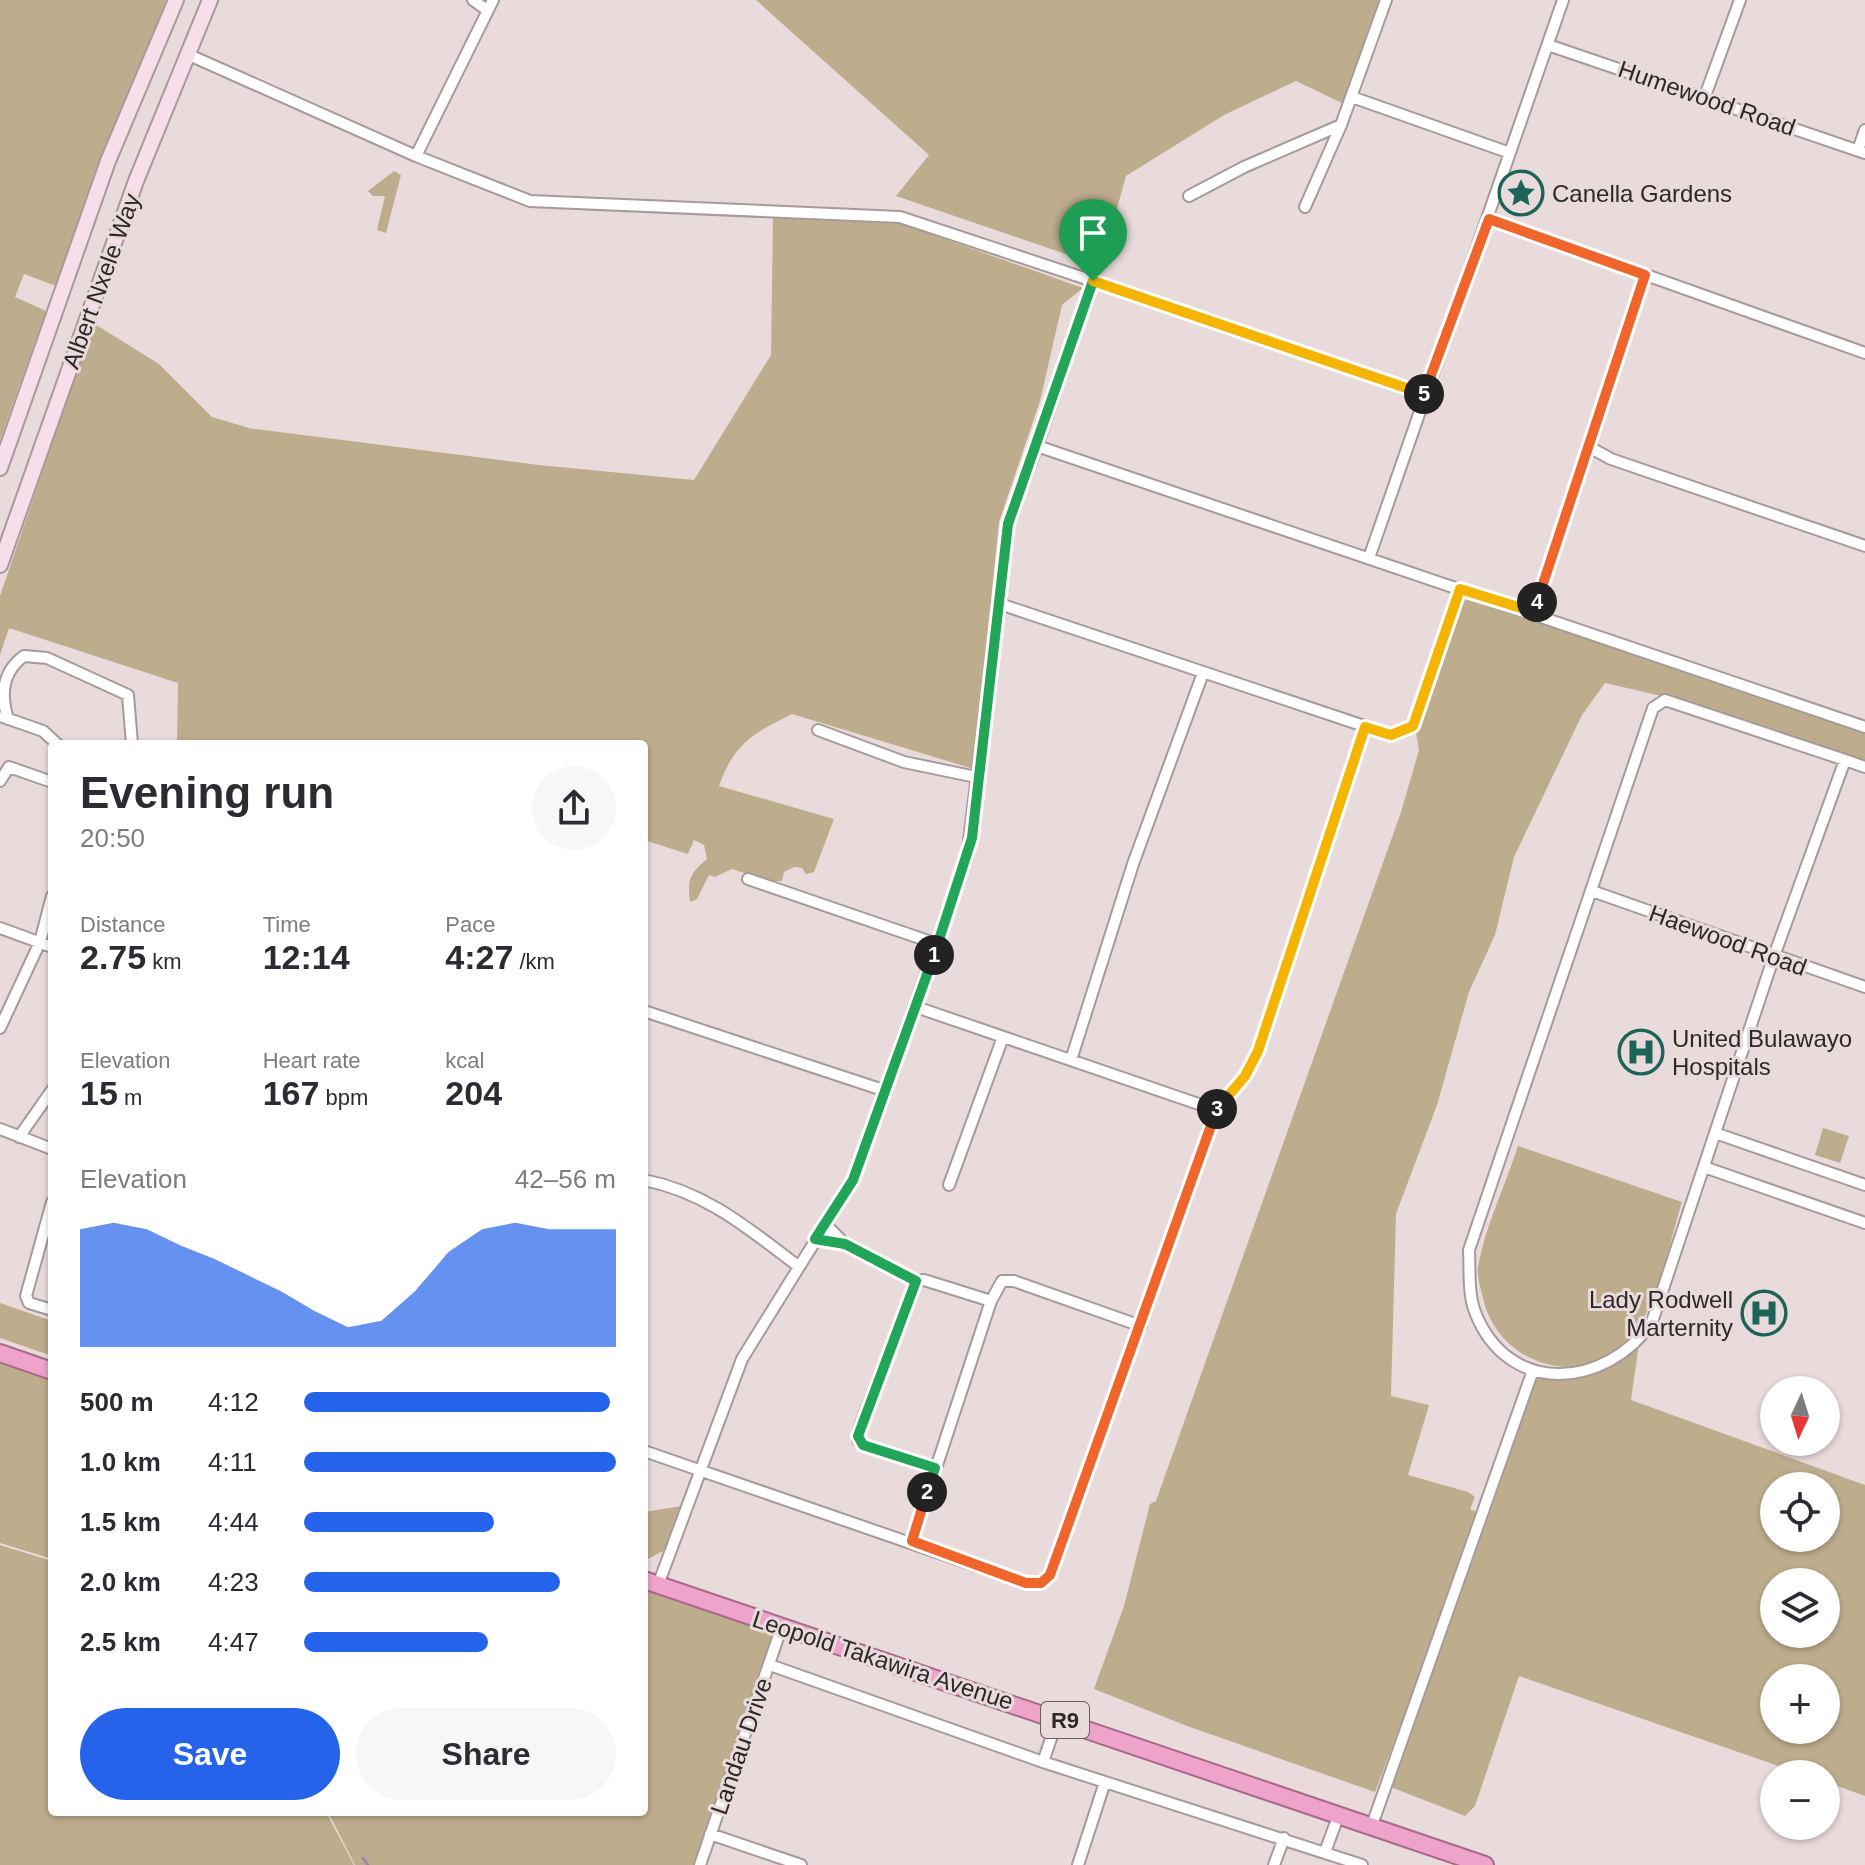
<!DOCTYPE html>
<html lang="en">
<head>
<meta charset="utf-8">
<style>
	:root { --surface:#fff; --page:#f7f7f7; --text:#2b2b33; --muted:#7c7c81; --accent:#2563eb }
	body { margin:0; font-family:Arial,sans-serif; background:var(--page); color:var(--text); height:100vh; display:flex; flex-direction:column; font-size:30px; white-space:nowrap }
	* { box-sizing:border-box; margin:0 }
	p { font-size:26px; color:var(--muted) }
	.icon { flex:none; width:44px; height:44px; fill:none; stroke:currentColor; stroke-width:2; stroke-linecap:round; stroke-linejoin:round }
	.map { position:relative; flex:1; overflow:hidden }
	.details { position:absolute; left:48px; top:740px; width:600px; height:1076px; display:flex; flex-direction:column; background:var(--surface); border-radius:8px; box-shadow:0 2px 6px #0004 }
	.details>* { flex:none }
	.needle { width:52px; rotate:184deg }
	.controls { position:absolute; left:1760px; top:1376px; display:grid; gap:16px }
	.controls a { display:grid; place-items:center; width:80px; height:80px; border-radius:50%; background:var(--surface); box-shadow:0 2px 6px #0004; font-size:40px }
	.pin { position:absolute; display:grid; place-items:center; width:68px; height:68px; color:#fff; margin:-82px -34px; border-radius:50% 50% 50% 0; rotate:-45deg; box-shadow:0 0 8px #0007 }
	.pin .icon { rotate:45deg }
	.km { position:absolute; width:40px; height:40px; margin:-20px; border-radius:50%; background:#222; color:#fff; font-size:22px; line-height:40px; text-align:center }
	.round { display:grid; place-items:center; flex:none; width:84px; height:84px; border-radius:42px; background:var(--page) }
	.overview { display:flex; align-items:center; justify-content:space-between; height:136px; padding:0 32px }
	h1 { font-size:44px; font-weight:800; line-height:60px }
	.metrics { display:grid; grid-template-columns:repeat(3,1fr); gap:12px; height:136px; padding:8px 32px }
	.metrics div { display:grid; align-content:center }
	.metrics b { font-size:34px; font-weight:800 }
	.metrics small { font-size:22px; font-weight:400 }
	.metrics p { font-size:22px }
	.chart { height:224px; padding:16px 32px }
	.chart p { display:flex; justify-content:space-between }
	.chart svg { width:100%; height:144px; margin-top:8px; fill:var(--accent); opacity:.7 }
	.cta { display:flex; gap:16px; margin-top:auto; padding:16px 32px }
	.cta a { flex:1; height:92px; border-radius:48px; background:var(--accent); color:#fff; font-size:32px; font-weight:800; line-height:92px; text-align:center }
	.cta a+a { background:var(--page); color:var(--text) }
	ul { padding:0 32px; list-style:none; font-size:26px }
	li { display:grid; grid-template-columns:128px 96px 1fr; align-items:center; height:60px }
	li i { height:20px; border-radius:10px; background:var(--accent) }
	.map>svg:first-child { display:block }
</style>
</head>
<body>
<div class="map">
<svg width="1865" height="1865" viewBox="0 0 1865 1865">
	<rect width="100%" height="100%" fill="#e9dbdb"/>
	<path fill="#bead8d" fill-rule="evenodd" d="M0,0H166L56,286L24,274L15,297L46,311L0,440Z
		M756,0H1379L1342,103L1296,81L1224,115L1126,176L1101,266L896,196L929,155Z
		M394,171L401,175L386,233L377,230L385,196H373L368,191Z
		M773,216L902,224L1083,288L1062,305L1040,401L999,522L974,769L792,714C754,733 734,743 719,786L834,819L814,872L806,874L802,868L794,867L784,872L782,881H768L732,869L715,877L709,875L697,899L690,902C687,879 690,873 707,859L704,845L694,840L688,854L644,840V744H177L178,683L9,628L0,655V596L93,323L159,364L212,417L249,428L539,465L694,480L771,355Z
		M1463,593L1865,729V764L1666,697L1605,683L1582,715L1514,857L1495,935L1469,992L1437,1105L1396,1214L1391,1396L1429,1405L1408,1475L1468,1492L1475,1497L1470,1509L1477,1512L1458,1574L1375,1792L1187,1726L1094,1689L1124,1606L1150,1504L1156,1501L1401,812L1419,750L1415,726Z
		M1823,1128L1849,1136L1840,1163L1815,1155Z
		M1518,1146L1682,1202C1668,1246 1660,1303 1630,1338C1583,1393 1497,1364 1483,1298C1481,1289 1477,1277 1478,1268C1484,1229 1506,1184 1518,1146Z
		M0,1303L52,1321V1356L0,1338Z
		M1639,1344L1631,1400L1865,1485V1796L1826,1782V1774H1802L1519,1676L1475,1806L1465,1816L1388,1786L1538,1376C1578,1373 1609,1372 1639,1344ZM1774,1486H1826V1538H1774ZM1774,1582H1826V1634H1774ZM1774,1678H1826V1730H1774Z
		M0,1361L52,1379V1559L0,1543Z
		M682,1506L665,1550L644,1561V1512Z
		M0,1545L52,1561V1812H326L354,1865H0Z
		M644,1584L774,1630L695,1865H355L328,1812H644Z"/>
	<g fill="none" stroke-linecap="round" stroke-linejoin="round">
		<path stroke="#9b87a4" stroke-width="3" d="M363,1858L368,1865"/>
		<g stroke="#a79a9a" stroke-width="14">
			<path id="minor" d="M473,0L487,10
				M1548,45L1865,153
				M187,54L416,156L530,201L900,217L1093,281
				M1705,96L1740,0
				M1352,97L1510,153
				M1858,150L1865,130
				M416,156L493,0
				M1189,196L1244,167L1341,125
				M1305,207L1341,125L1386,0
				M1489,219L1865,353
				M1424,395L1093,281L1037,446L1865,727
				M1591,448L1611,459L1865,546
				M1369,558L1563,0
				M997,603L1391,735L1413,726L1460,589
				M1534,612L1645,275
				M3,717L43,731L57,744
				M8,719C0,694 3,671 24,656L47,658L128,695L132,744
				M818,730L904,762L976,777
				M1845,760L1774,956L1652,1322C1606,1389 1508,1397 1475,1312C1468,1294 1470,1270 1469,1250L1653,708L1665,700L1845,760L1865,767
				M0,781L9,767L52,782
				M748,879L937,944
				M1592,891L1865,987
				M0,928L52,947
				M916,1007L1216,1110
				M644,1011L886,1091
				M0,1028L40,942L52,896
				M1071,1060L1133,864L1203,673
				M0,1129L52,1149
				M1715,1133L1865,1185
				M19,1137L52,1090
				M1704,1167L1865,1223
				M644,1180C706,1192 749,1229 798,1266
				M949,1185L1003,1037
				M52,1202L26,1296L29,1303L52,1310
				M825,1224L845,1244
				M815,1239L845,1244L916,1281
				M644,1451L1026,1583H1041L1050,1575L1216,1110L1245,1076L1258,1051L1365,727
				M935,1468L863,1445L858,1440L859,1429L916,1281L924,1280L991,1301
				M912,1541L991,1301L1002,1281H1014L1141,1326
				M658,1585L742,1359L853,1180L967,857L1008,524L1037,446
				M770,1665L1043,1762L1362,1865
				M1043,1762L1058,1718
				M1372,1825L1532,1373
				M710,1834L801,1865
				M1325,1852L1339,1814
				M700,1865L782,1626
				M1078,1865L1105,1782
				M1274,1865L1284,1838"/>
		</g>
		<g stroke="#a79a9a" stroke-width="18">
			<path id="secondary" d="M0,468L108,161L176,0
				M0,565L136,181L210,0"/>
		</g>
		<g stroke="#a86a89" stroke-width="20">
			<path id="trunk" d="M0,1353L52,1371
				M644,1580L1485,1865"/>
		</g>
		<use href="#minor" stroke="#fff" stroke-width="10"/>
		<use href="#secondary" stroke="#f8ddeb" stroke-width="14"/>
		<use href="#trunk" stroke="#eea4ca" stroke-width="16"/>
	</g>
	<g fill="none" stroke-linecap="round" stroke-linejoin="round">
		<g stroke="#fff" stroke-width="16">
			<path id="split-1" d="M934,955L972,838L1008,524L1093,281"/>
		</g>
		<g stroke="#fff" stroke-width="16">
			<path id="split-2" d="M927,1492L935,1468L863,1445L858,1436L916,1281L845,1244L815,1239L853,1180L934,955"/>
		</g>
		<g stroke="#fff" stroke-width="16">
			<path id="split-3" d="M927,1492L912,1541L1026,1583H1041L1050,1575L1217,1109"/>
		</g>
		<g stroke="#fff" stroke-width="16">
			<path id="split-4" d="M1217,1109L1245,1076L1258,1051L1365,727L1391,735L1413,726L1460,589L1534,612L1537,602"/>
		</g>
		<g stroke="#fff" stroke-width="16">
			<path id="split-5" d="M1424,394L1489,219L1645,275L1537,602"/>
		</g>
		<g stroke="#fff" stroke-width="16">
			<path id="split-6" d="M1093,281L1424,394"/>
		</g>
		<use href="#split-1" stroke="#22a559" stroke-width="10"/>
		<use href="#split-2" stroke="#22a559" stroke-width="10"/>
		<use href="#split-3" stroke="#f0652b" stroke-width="10"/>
		<use href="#split-4" stroke="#f5b400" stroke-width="10"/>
		<use href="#split-5" stroke="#f0652b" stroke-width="10"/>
		<use href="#split-6" stroke="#f5b400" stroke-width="10"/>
	</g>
	<defs>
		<g id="sight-ring" transform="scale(2.3)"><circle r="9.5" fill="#e9dbdb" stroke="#1c6458" stroke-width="1.5"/><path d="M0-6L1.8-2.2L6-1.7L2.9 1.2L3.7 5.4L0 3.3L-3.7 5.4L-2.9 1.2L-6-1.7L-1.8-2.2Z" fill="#1c6458"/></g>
		<g id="hospital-ring" transform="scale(2.3)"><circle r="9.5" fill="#e9dbdb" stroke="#1c6458" stroke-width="1.5"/><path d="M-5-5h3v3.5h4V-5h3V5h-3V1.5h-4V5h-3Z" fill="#1c6458"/></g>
	</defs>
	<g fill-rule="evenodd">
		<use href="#sight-ring" x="1521" y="193"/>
		<use href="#hospital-ring" x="1641" y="1052"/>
		<use href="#hospital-ring" x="1764" y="1313"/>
	</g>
	<g text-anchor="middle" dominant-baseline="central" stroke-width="6" stroke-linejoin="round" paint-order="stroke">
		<rect fill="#e9dbdb" stroke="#665e5e" stroke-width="2" x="1041" y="1702" width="48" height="36" rx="6"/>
		<g font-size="22" font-weight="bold" fill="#2e2929">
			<text x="1065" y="1720">R9</text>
		</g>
		<g font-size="24" fill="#2e2929" stroke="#e9dbdb">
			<text transform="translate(1707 98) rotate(19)">Humewood Road</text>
			<text transform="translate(101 281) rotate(-70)">Albert Nxele Way</text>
			<text transform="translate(1728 940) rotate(20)">Haewood Road</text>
			<text transform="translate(883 1660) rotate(18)">Leopold Takawira Avenue</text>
			<text transform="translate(741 1746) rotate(-71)">Landau Drive</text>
		</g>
		<g font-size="24" fill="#2e2929" stroke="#e9dbdb" text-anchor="start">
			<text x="1552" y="193">Canella Gardens</text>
			<text x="1672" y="1038">United Bulawayo<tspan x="1672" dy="28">Hospitals</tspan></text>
			<text x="1733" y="1299" text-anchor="end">Lady Rodwell<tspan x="1733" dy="28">Marternity</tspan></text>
		</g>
	</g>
</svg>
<div class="controls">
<a><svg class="needle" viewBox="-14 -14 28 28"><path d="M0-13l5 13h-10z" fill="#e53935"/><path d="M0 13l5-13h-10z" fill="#7c7c81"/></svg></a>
<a><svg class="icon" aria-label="locate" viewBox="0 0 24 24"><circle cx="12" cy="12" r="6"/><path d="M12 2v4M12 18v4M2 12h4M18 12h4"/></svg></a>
<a><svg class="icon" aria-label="layers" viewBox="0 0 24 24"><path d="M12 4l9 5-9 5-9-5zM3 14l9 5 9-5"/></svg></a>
<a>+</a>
<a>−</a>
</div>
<div class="pin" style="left:1093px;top:281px;background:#1e9e55"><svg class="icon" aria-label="arrive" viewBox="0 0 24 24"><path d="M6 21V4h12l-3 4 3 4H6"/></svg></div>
<b class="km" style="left:934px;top:955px">1</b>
<b class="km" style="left:927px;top:1492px">2</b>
<b class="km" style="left:1217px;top:1109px">3</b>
<b class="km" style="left:1537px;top:602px">4</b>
<b class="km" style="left:1424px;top:394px">5</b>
<section class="details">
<div class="overview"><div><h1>Evening run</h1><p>20:50</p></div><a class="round"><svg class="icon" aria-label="share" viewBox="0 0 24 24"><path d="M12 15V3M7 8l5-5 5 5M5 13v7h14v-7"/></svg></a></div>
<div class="metrics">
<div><p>Distance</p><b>2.75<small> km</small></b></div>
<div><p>Time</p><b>12:14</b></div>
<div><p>Pace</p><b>4:27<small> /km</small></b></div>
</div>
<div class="metrics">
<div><p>Elevation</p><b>15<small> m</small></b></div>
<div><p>Heart rate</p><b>167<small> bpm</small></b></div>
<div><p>kcal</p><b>204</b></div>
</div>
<div class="chart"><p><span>Elevation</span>42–56 m</p>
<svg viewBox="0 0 160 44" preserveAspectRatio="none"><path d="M0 44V8L10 6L20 8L30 13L40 17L50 22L60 27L70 33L80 38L90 36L100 27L110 15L120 8L130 6L140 8L150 8L160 8V44z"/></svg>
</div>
<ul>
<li><b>500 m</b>4:12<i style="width:98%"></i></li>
<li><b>1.0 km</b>4:11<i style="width:100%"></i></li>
<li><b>1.5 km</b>4:44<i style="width:61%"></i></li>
<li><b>2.0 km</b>4:23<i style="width:82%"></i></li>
<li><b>2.5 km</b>4:47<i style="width:59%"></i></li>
</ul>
<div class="cta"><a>Save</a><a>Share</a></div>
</section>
</div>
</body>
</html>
